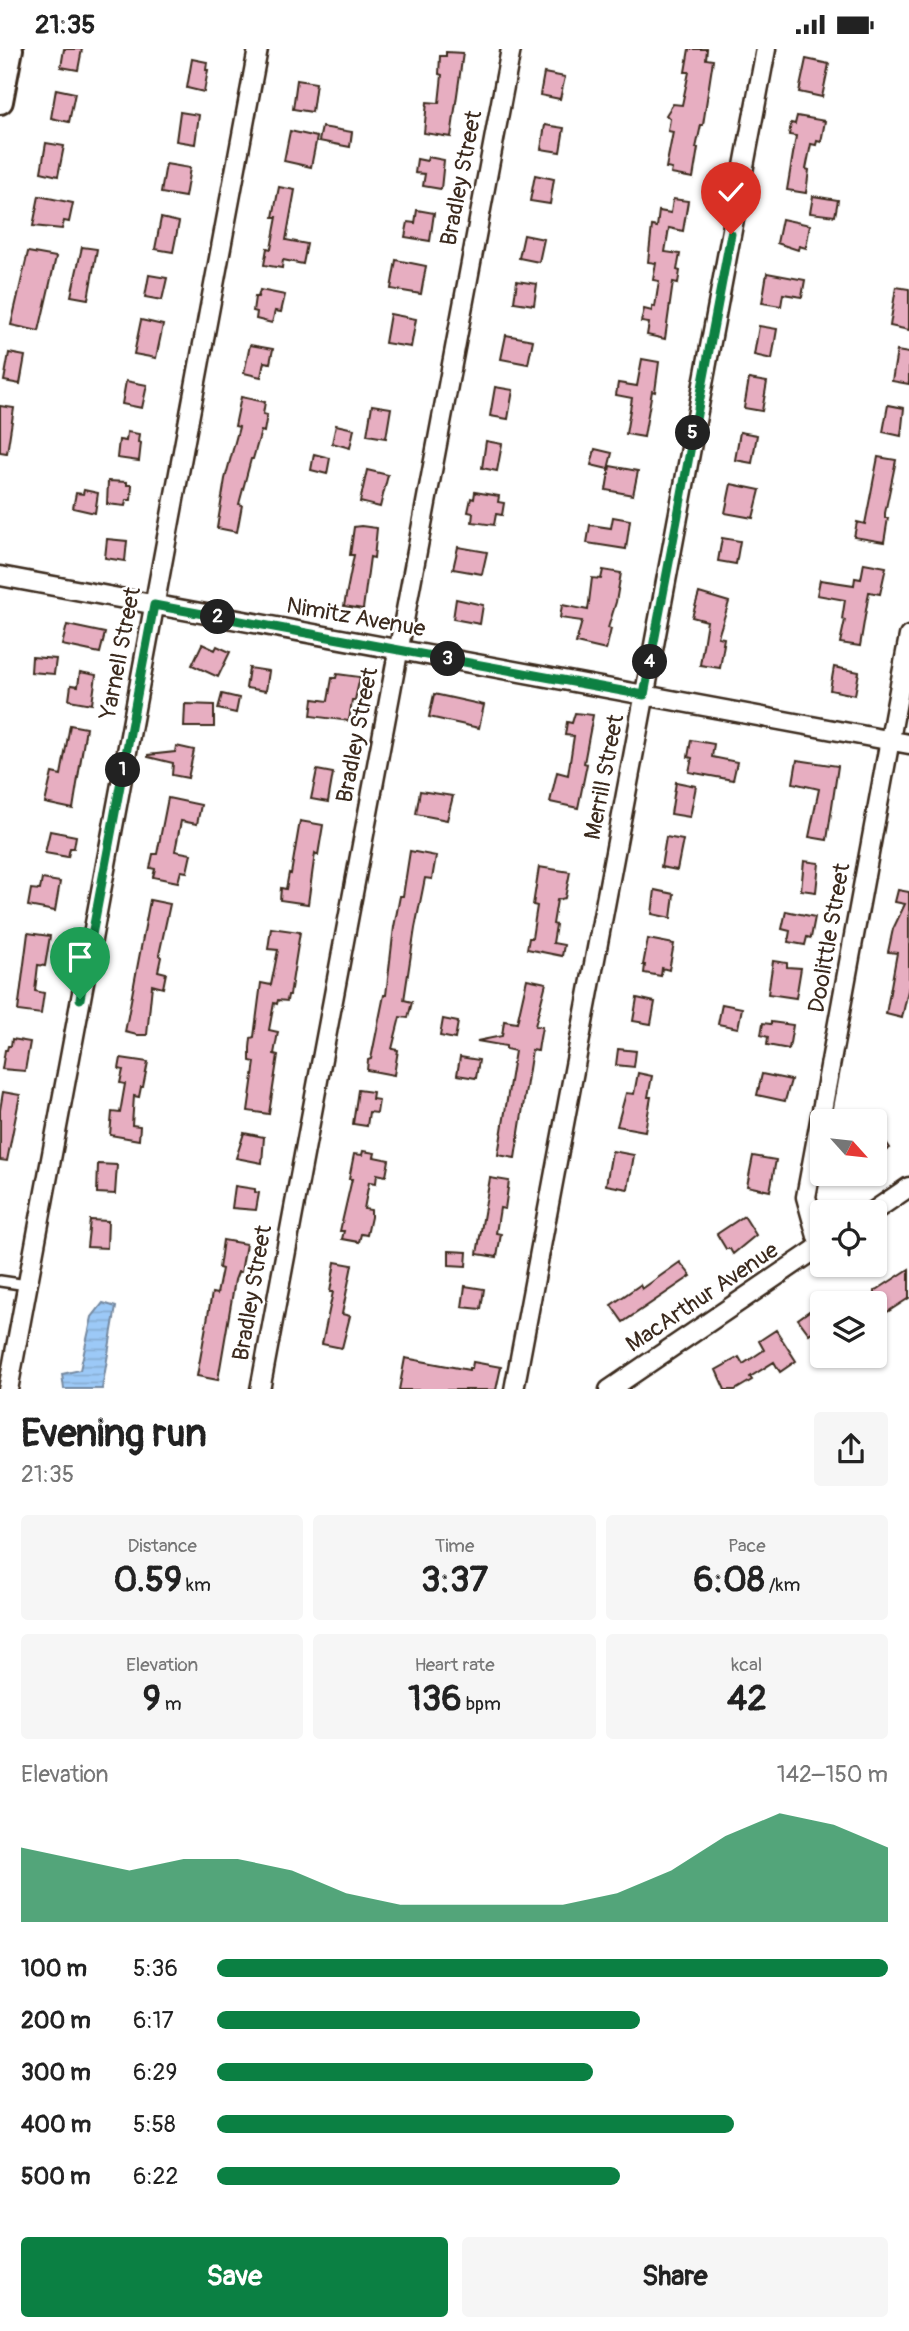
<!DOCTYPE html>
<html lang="en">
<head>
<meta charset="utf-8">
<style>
	:root { --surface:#fff; --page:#f6f6f6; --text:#222; --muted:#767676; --accent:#0b8043 }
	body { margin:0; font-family:Pangolin,sans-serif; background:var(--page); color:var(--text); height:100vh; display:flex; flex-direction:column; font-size:26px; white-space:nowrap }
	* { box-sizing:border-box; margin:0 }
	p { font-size:23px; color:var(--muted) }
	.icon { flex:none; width:38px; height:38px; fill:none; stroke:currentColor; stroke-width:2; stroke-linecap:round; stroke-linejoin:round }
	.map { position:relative; height:1340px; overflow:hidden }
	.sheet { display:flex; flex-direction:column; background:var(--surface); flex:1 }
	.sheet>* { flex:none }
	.needle { width:46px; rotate:117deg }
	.fabs { position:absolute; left:810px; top:1060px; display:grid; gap:14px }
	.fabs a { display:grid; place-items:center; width:77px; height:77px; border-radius:7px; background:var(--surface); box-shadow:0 2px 5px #0004; font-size:35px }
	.pin { position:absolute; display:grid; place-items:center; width:60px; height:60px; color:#fff; margin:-72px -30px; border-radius:50% 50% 50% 0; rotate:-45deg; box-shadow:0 0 7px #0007 }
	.pin .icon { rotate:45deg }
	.km { position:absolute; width:35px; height:35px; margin:-18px; border-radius:50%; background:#222; color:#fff; font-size:19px; line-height:35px; text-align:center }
	.round { display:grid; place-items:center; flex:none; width:74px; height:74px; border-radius:7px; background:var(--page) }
	.headline { display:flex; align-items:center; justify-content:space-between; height:119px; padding:0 21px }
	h1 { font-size:38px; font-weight:700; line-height:52px }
	.stats { display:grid; grid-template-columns:repeat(3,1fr); gap:10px; height:119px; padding:7px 21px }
	.stats div { display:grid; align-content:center; border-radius:7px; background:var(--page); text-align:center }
	.stats b { font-size:35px; font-weight:700 }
	.stats small { font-size:19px; font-weight:400 }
	.stats p { font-size:19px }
	.chart { height:196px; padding:14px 21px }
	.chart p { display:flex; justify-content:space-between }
	.chart svg { width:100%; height:126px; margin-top:7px; fill:var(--accent); opacity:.7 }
	.action { display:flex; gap:14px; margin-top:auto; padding:14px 21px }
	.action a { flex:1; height:80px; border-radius:7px; background:var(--accent); color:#fff; font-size:28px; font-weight:700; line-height:80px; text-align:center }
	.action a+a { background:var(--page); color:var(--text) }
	ul { padding:0 21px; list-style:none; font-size:23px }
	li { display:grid; grid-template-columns:112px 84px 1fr; align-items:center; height:52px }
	li i { height:18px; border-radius:9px; background:var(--accent) }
	.status { display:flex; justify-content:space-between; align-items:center; height:49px; padding:0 35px; background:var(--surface); direction:ltr }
	.status svg { height:19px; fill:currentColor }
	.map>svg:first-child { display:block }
</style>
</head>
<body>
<div class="status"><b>21:35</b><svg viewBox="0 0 49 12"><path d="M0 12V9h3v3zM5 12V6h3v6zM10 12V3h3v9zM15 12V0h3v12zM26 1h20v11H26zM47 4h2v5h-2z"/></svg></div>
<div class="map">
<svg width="909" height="1341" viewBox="0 0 909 1341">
	<defs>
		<pattern id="water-rules" width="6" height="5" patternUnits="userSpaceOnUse" patternTransform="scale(1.75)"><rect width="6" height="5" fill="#9cc9f7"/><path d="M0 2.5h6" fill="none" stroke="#87add3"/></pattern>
	</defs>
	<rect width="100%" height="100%" fill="#fff"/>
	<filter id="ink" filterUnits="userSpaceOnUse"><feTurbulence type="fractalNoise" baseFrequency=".0143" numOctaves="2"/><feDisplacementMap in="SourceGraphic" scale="14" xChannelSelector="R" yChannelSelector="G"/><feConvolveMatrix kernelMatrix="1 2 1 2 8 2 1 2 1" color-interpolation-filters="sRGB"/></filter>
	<g filter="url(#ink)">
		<path fill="url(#water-rules)" stroke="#7589a0" stroke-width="2" d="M103,1254L116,1258L102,1340H64L62,1325L80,1321L92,1268Z"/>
		<path fill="#e7aec1" stroke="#3b2a1e" stroke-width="2" d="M64,0H82L78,21L61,18Z
			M689,0H707L706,10L713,11L703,76H701L696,99H698L693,129L671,125L672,120L666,119L673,83L668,82L670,70L666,66L673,55L682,56L689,23H685Z
			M446,3L463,4L451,88L424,84L427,53L439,54L442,26L439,25L440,7H446Z
			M192,10L207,13L206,21H208L204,43L187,39Z
			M806,10L829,15L822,48L799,43Z
			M544,24L565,28L560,50L540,46Z
			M297,31L316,34L312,63L293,60Z
			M56,40L75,44L69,73L51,69Z
			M180,63L199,66L195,95L176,92Z
			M797,67L825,72L821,93L817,92L816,96L811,95L806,120L809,121L806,144L787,141L796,87L789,86L791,74L795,75Z
			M545,76L564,79L560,103L541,100Z
			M322,78L352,83L350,98L319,92Z
			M290,82L317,88L311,118L284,112Z
			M46,94L64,97L58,127L41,123Z
			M428,108L444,111L441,140L423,137L425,125L415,124L417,110L427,112Z
			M166,115L190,119L185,148L161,144Z
			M535,126L554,130L550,155L530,152Z
			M279,138L295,141L286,191L307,195L303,215L283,211L282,219L264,216L267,199L271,200L277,168H273Z
			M39,147L73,154L69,173L64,172L62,180L33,177Z
			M813,147L838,151L835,167L810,164Z
			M673,150L688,152L683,182L669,179L665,203L680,205L677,221L680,222L678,234L673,233L665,290L647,286L649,274L641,273L644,260L652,262V257L655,258L659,232L653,231L656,214L648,213L652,177L657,178L659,162L671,164Z
			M417,161L434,164L430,192L405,188L408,173L415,174Z
			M161,169L179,173L173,203L155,200Z
			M782,170L810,176L806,199L799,197L798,201L777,194Z
			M524,186L544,190L539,213L519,209Z
			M82,198L97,200L88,250L71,247Z
			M28,203L56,208L39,282L11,276Z
			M396,211L426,217L421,245L391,240Z
			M767,224L805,231L802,248L783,245L781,257L762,254Z
			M149,226L167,229L162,251L145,248Z
			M517,232L537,235L534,256L514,253Z
			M896,238L909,240V281L890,277Z
			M260,241L285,246L281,263L275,262L272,274L256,270L257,263L253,262L255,248H258Z
			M390,265L416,270L411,298L385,294Z
			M141,271L163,276L156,309L134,305Z
			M759,277L777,280L772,310L754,306Z
			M506,286L533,291L528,315L501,310Z
			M250,296L273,300L270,314L264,313L261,328L244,324Z
			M897,302L909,304V335L892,332Z
			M9,304L25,307L20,335L4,332Z
			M642,310L659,313L655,343L652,342L644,388L626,385L632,349L616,346L618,334L637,337Z
			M749,330L767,333L762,362L744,359Z
			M126,332L147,336L142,359L122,355Z
			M495,338L513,341L508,370L490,367Z
			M241,348L265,353L263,365L267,366L264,383L261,382L253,410H251L239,455L242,456L237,483L217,479L225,430L239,378L235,377Z
			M372,356L391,359L386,389L367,386Z
			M888,356L904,359L901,387L883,383Z
			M0,357L14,359L7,404L0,403Z
			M336,376L354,380L350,399L332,394Z
			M127,383L139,385L138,393L141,394L139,412L117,409L119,391L126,392Z
			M740,383L757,386L752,414L735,411Z
			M486,392L502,395L497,422L482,419Z
			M595,400L612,404L608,420L591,416Z
			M314,405L330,409L327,425L311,421Z
			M878,408L896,411L885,464V469H888L884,493L854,488L857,473L865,475Z
			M610,417L638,422L633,446L606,441Z
			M367,421L388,426L380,458L360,453Z
			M108,432L127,433V436H132L131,451H126L125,457L107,455Z
			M731,435L760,441L753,469L725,464Z
			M84,441L98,444L95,464L73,459L76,444L83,445Z
			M475,443L499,447L498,453L504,454L502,466L496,465L494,476L472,473L473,464L468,463L471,449L474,450Z
			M613,468L630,471L626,500L587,494L590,476L611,479Z
			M361,477L377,479L374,509L370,508L363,560L344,557L354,506H350L354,478Z
			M722,489L740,492L736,515L718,512Z
			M107,490L127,492L125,512L105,509Z
			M458,498L487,503L482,525L453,520Z
			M864,514L886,518L880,545L869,543L860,597L840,594L845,571L842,570L845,551L817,546L820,531L854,536L855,529L861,530Z
			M603,521L621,524L616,553L608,579L611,580L606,601L576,594L582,572L560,569L562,556L588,561L592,529L601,530Z
			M699,544L729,553L718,588L724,589L723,595H724L720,619L700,616L707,572L692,568Z
			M456,550L483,556L480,575L453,570Z
			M67,576L105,584L100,604L62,596Z
			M202,595L215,601L217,597L230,603L218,628L192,616Z
			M32,608L56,610L54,625L31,623Z
			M834,618L859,623L855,646L830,641Z
			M249,619L269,622L266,642L246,639Z
			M80,623L96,626L92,655L69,651L71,636L78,637Z
			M337,625L360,628L355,651H352L349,672L311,667L313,650L328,652L332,629H336Z
			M222,645L239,649L236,664L218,660Z
			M434,645L484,656L479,679L429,668Z
			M185,655L214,656V678H184Z
			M575,664L593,666L584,714L587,715L578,759L550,753L557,723L568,726L574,687L565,686L567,673L572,674Z
			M70,676L86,679L73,760L45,754L52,724L61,726Z
			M691,691L714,695L712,708L737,713L733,731L689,723L692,709L688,708Z
			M176,697L194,701L188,729L172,726L173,714L148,708V706L175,703Z
			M797,711L838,717L827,791L809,788L819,740L793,734Z
			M317,721L333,724L328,753L311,750Z
			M676,733L696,737L690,768L671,765Z
			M420,742L453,747L447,771L416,765Z
			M168,749L201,756L197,775L181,772L175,802L191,805L187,823L181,822L178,833L153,828L155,820L150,819L153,805H157Z
			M300,772L323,776L318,806L315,804L308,855L280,851L281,839L286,840L289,824L291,825Z
			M50,782L76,787L74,799H70L68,808L45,804Z
			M666,788L683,791L677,821L661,818Z
			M410,802L436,807L432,830L425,829L415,879L404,951L412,953L408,969L400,968L392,1000L398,1001L394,1026L367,1021L368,1011L371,1010L384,946H386L394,878L400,847H403Z
			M804,812L819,814L816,843L801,841Z
			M539,818L570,823L565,849L557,851L553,875L556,876L553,894L564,896L562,907L527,900L529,889H532L537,857L533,856Z
			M42,830L60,833L55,862L28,857L31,840L40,841Z
			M655,841L674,845L671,869L652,865Z
			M898,841L909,843V937L902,969L886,965L897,904L888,903L893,880L905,855L895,853Z
			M150,851L170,855L159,906L161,908L158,922L166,924L163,939L152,936L147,986H137L125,983Z
			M786,862L815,868L811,889L807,888L805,896L788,893L790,882L782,880Z
			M271,879L300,883L290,946H288L287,952L278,951L277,955L274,954L269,981L278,983L274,1005L278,1006L269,1065L248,1062L255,1013L250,1012V999L251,989L254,988L261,934L271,936L278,901L268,900Z
			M28,884L50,887L45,917L38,916L35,942L44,944L41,965L18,962Z
			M648,890L674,895L669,921L662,919L661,927L644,924L645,916H643Z
			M773,912L787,914V918L801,919L796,949L768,945Z
			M527,930L546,934L535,977L542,978L539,995L538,1002L532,1001L515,1109L498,1106L515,1002L506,1000V997L477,992L502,987L504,972L517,974Z
			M637,949L655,953L651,975L633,972Z
			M722,955L742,959L738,979L718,975Z
			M443,970L458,973L455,990L440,987Z
			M771,973L793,976L789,1000L767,996L768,988L761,986L763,974L771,975Z
			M12,990L30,993L25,1022L2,1020L5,1001H7L8,997H11Z
			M618,1000L636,1002L634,1018L616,1016Z
			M460,1008L479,1011L476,1029L457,1026Z
			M121,1009L148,1013L143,1038H141L139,1048L134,1047L132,1076L140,1077L139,1091L110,1086L112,1063L120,1064L125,1035L120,1034L123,1021L119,1020Z
			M638,1024L652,1027L648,1048H651L645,1082L617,1077L626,1044L634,1045Z
			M762,1025L791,1031L785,1052L757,1046Z
			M358,1041L373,1043L372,1050L379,1051L377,1064L369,1063L367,1077L353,1075Z
			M3,1043L20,1046L7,1112L0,1111V1061Z
			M875,1077L890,1099L875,1109Z
			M244,1084L264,1088L262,1114L236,1109Z
			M363,1102L375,1104L374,1108L389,1111L386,1127L377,1125L376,1134L369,1133L364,1160L371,1161V1168L367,1186L361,1185L359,1193L342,1190L344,1182H340L352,1130H349L354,1105L362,1106Z
			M612,1102L634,1106L628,1140L606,1136Z
			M753,1107L776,1111L770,1142L747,1137Z
			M98,1115L117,1116L115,1145L97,1144Z
			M490,1129L509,1132L505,1160L500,1159L496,1184L501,1185L497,1208L477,1205Z
			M235,1137L255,1140V1143L259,1144L256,1161L232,1159Z
			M744,1167L756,1186L733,1205L730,1200H726L717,1185Z
			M90,1171L108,1172L107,1199L87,1198Z
			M223,1191L246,1195L241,1223H238L235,1231L218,1331L197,1327L212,1244L217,1245L222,1220L219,1219Z
			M449,1202L467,1203L466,1217L449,1216Z
			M335,1213L352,1216L342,1265L350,1267L342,1299L322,1295L333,1243H330Z
			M680,1213L691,1227L623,1273L611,1256L640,1236L642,1240Z
			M909,1220V1249L875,1271V1242Z
			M465,1237L484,1240L481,1260L462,1258Z
			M822,1253V1275L809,1285L798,1270Z
			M776,1281L796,1312L780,1323L774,1313L750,1328L752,1331L735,1341H725L716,1321L739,1308L743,1315L764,1301L759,1292Z
			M405,1309L469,1321V1319H472L473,1313L501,1318L496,1341H399Z"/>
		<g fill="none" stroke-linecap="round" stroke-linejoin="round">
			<g stroke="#3b2a1e" stroke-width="14">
				<path id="lane" d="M0,1232L27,1236"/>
			</g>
			<g stroke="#3b2a1e" stroke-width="23">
				<path id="street" d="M0,527L909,695
					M871,1164L909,1138
					M820,1198L806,1148L909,587
					M8,1341L258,0
					M260,1341L511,0
					M514,1341L766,0
					M609,1341L822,1196"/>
			</g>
			<g stroke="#3b2a1e" stroke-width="30">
				<path id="secondary" d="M0,52L10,0"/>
			</g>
			<use href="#lane" stroke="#fff" stroke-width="9"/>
			<use href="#street" stroke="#fff" stroke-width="18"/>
			<use href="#secondary" stroke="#fff" stroke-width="24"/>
		</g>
	</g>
	<g fill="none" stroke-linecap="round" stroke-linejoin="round" filter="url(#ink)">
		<g stroke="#fff" stroke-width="14">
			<path id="route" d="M80,950L154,556L644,646L731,185"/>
		</g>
		<use href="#route" stroke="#0b8043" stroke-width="9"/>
	</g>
	<g text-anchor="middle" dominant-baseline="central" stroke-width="5" stroke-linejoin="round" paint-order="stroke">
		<g font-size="23" fill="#3b2a1e" stroke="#fff">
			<text transform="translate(461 129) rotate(-79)">Bradley Street</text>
			<text transform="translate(356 568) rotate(10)">Nimitz Avenue</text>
			<text transform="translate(120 604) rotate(-79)">Yarnell Street</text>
			<text transform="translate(357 686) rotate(-79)">Bradley Street</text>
			<text transform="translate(604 728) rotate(-79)">Merrill Street</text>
			<text transform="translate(829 889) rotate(-80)">Doolittle Street</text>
			<text transform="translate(252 1244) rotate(-80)">Bradley Street</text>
			<text transform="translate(702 1248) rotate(-34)">MacArthur Avenue</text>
		</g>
	</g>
</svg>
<div class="fabs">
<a><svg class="needle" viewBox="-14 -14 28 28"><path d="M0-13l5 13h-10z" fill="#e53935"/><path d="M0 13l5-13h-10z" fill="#767676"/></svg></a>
<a><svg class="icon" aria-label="locate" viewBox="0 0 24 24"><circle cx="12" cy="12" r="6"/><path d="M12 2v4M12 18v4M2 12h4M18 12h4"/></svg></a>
<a><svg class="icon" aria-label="layers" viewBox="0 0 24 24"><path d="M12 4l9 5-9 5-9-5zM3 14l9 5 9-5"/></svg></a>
</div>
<div class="pin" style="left:80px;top:950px;background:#1e9e55"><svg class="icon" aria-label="arrive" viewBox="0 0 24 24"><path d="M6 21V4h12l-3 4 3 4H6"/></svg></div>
<div class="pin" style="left:731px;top:185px;background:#d93025"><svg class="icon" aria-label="check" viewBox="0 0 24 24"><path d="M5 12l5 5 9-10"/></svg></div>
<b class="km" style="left:123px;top:721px">1</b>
<b class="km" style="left:218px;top:568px">2</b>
<b class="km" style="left:448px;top:610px">3</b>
<b class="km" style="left:650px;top:613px">4</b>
<b class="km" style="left:693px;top:384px">5</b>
</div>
<section class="sheet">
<div class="headline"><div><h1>Evening run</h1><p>21:35</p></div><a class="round"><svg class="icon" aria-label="share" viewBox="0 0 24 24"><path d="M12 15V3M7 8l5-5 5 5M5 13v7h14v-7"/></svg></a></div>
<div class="stats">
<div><p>Distance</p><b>0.59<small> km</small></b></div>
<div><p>Time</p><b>3:37</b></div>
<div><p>Pace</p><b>6:08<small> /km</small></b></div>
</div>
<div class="stats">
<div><p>Elevation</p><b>9<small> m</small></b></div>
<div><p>Heart rate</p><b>136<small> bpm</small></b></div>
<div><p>kcal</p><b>42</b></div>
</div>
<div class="chart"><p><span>Elevation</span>142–150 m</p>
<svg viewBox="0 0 160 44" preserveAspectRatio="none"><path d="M0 44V18L10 22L20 26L30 22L40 22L50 26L60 34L70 38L80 38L90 38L100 38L110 34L120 26L130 14L140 6L150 10L160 18V44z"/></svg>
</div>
<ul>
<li><b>100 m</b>5:36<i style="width:100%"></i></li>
<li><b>200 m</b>6:17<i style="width:63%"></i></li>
<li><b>300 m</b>6:29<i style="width:56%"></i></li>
<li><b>400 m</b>5:58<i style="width:77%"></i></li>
<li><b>500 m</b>6:22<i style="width:60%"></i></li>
</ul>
<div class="action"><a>Save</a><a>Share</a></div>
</section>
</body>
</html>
